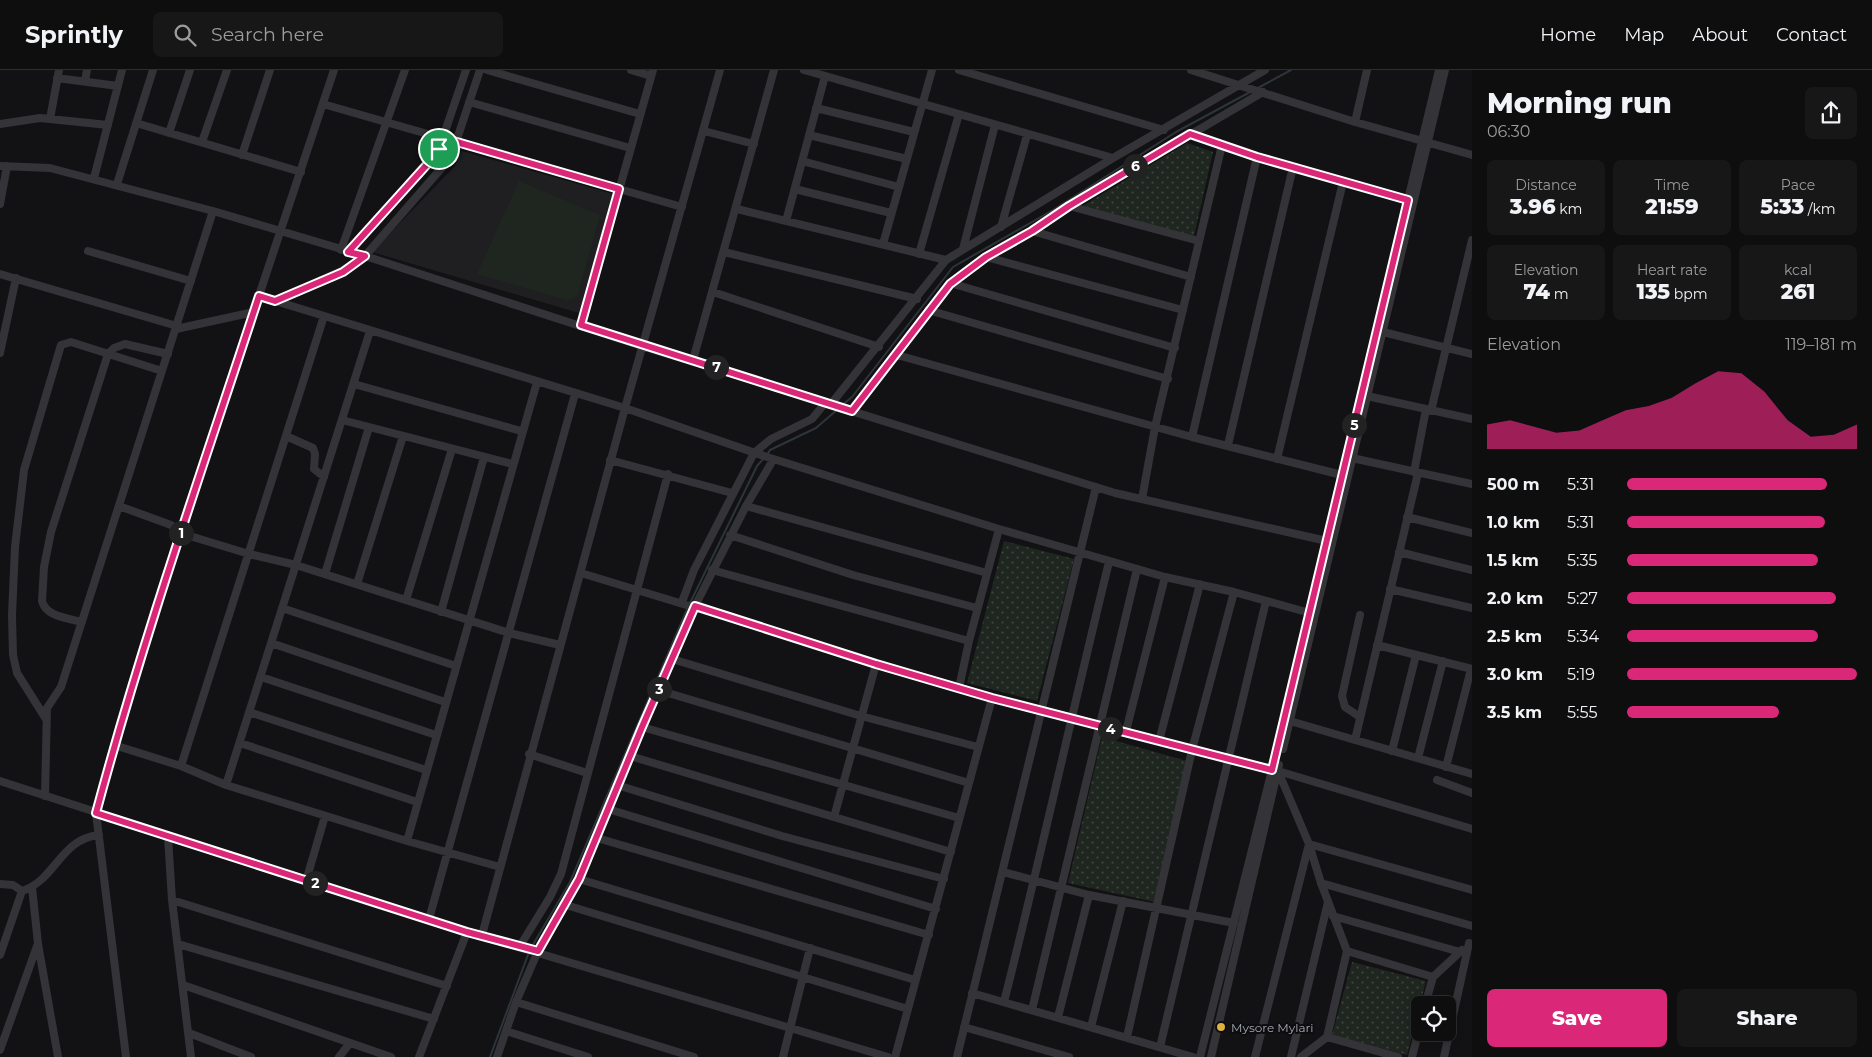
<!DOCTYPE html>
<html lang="en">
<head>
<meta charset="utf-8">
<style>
	:root { --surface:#0e0e0f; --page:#171718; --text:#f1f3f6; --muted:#9b9c9e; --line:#2e2e2f; --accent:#db2777 }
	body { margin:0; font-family:Montserrat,sans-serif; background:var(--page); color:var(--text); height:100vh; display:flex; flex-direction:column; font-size:19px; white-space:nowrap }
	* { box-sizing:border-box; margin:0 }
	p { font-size:16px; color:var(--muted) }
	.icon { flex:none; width:28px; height:28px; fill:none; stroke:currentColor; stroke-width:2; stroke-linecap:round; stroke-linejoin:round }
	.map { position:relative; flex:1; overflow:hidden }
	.side { display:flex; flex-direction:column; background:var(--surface); width:400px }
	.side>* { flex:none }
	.buttons { position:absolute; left:1411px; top:926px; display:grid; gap:10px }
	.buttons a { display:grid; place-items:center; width:45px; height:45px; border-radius:8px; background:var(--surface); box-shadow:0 2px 8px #0003,0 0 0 1px var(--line); font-size:25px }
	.pin { position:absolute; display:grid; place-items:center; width:42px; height:42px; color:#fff; margin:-21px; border:2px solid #fff; border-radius:50%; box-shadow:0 1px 5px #0007 }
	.km { position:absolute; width:25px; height:25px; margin:-12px; border-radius:50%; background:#222; color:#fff; font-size:14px; line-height:25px; text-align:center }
	.round { display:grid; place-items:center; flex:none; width:52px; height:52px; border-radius:8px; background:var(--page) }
	.overview { display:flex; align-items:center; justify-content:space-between; height:85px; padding:0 15px }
	h1 { font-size:28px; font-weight:800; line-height:38px }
	.metrics { display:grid; grid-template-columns:repeat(3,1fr); gap:8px; height:85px; padding:5px 15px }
	.metrics div { display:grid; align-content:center; border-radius:8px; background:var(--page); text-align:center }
	.metrics b { font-size:21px; font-weight:800 }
	.metrics small { font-size:14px; font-weight:400 }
	.metrics p { font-size:14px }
	.chart { height:140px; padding:10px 15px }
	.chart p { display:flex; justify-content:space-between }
	.chart svg { width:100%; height:90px; margin-top:5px; fill:var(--accent); opacity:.7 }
	.cta { display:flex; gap:10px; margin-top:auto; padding:10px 15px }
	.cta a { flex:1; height:58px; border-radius:8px; background:var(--accent); color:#fff; font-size:20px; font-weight:800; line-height:58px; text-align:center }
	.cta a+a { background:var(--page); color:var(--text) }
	ul { padding:0 15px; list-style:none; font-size:16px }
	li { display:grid; grid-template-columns:80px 60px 1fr; align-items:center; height:38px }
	li i { height:12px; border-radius:6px; background:var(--accent) }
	header { display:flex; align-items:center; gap:30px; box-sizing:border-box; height:70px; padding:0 25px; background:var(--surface); border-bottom:1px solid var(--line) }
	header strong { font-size:24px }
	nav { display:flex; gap:28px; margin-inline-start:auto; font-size:18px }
	.search { width:350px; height:45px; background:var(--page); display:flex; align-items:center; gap:12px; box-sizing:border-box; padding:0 18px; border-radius:8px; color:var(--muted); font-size:19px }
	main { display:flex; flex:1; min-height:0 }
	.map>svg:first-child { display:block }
</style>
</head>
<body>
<header>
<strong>Sprintly</strong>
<div class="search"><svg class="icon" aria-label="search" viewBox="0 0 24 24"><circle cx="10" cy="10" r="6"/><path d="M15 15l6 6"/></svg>Search here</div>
<nav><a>Home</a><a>Map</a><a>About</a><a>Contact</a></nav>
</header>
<main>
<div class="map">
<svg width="1472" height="987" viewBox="0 0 1472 987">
	<defs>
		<pattern id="park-dots" width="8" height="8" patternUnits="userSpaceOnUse" patternTransform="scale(1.25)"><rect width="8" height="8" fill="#1f2620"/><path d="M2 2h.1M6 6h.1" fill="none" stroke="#3d433e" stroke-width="1.8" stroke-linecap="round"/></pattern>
	</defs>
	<rect width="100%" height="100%" fill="#121214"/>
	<path fill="#1f1e21" d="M462,81L613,124L579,243L372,182L454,97Z"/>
	<path fill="#1f2620" d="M519,111L600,145L578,224L574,228L566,230L477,204Z"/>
	<path fill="url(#park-dots)" d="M1187,73L1213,82L1194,166L1081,137Z
		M1004,471L1074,489L1037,631L967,613Z
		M1102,667L1187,691L1155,832L1068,813Z
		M1352,892L1426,911L1407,985L1332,965Z"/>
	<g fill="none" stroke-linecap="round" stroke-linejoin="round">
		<path stroke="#2d343b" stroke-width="2" d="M1258,18L1291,0
			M841,336L852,327L953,197L1053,140L1176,62L1252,21
			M767,385L770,380L816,358L838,339
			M690,533L757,396L764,388
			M531,878L570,812L688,537
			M490,987L529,882"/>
		<path stroke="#343438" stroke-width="8" d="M487,0L640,44
			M631,0L651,6
			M804,0L1113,88
			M959,0L1164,60
			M1191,0L1355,52L1472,85
			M57,8L118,16
			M85,11L87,0
			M469,32L630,78
			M323,34L682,137
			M816,38L914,62
			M50,49L59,0
			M1355,52L1367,0
			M136,53L301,102
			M0,54L40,48L108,55
			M704,61L754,74
			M169,63L190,0
			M1190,64L1257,87L1408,130
			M809,65L907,89
			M202,72L227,0
			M242,85L270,0
			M802,91L899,117
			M0,96L50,98L213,141L365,186L642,276L1115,423L1327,471
			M94,108L122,0
			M117,114L153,0
			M795,119L891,143
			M0,134L7,96
			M1069,136L1199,171
			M737,139L946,190
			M786,151L825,6
			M1001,157L1027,65
			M1032,161L1191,207
			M883,174L932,0
			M963,179L995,55
			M341,180L405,0
			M88,181L191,211
			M348,182L439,79L466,0
			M724,182L917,229
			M919,184L959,44
			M986,187L1183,240
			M0,204L177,256
			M950,213L1175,278
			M713,222L879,277
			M259,226L625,338L767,387L999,459L1165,507L1234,522L1310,543
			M275,231C306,217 338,206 365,186L446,93L456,72L480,0
			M928,240L1168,309
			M581,255L653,0
			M176,259L254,242
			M1383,262L1472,284
			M0,283L16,208
			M897,285L1192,367L1342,405
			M693,290L774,0
			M354,314L521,361
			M1367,326L1472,349
			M831,334L946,190L1113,88L1265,0
			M852,341L950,213L986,187L1032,161L1069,136L1263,22
			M1431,341L1472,170
			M342,350L512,394
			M286,366L313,378L315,384L314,399L324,407
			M1192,367L1257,87
			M1228,375L1293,97
			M1352,388L1472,414
			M1277,389L1343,112
			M610,390L732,423
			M1414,402L1426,339
			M1142,429L1155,357L1222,75
			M119,436L171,455L180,463L249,484L296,495L509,563L560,575
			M746,436L987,503
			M1407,447L1472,463
			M730,465L853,505L977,538
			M1399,482L1472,500
			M712,500L969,571
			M581,503L992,628L1278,701L1472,759
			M325,504L369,357
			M357,514L403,366
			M1390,519L1472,538
			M406,530L452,379
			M682,532L694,500L754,383L771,369L812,349L826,332
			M282,538L456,596
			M441,542L484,387
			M1360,545L1342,626L1345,637L1360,647
			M82,552C68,548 46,547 42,531L44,497L51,462L108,284L114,278L125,274L168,284
			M271,573L445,632
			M1377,575L1472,599
			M672,589L861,646L978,677
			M261,607L436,665
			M959,618L969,571L999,459
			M658,620L969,713
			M249,642L426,700
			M46,649L17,603L13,585L12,545L15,477L24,400L61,275L71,272L162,301
			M1290,651L1472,704
			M642,657L959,748
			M1126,661L1165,507
			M1355,670L1418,403
			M1159,671L1200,514
			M240,673L417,732
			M114,675L181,696L226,715L407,771L500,797
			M1283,679L1445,0
			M1392,681L1416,585
			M529,684L587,703
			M630,686L951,782
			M1418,688L1443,591
			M181,696L324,246
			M1446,697L1471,599
			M1278,701L1309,774L1321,813L1347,881L1327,967L1398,987
			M1437,710L1472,723
			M0,711L467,862L888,987
			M226,715L370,261
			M617,715L782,766L944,809
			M45,726L47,638L61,617L213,141
			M608,739L936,839
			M834,747L876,594
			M168,767L172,830L191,987
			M597,768L929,865
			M407,771L537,312
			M1003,802L1089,825L1234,853
			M579,809L915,910
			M306,811L325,746
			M1321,813L1472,856
			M0,814L13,815L22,821
			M32,817L38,874L58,987
			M172,830L447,916
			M566,835L908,939
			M1333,846L1460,882
			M429,849L575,324
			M482,865L625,338L720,0
			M178,874L434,949
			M520,876L550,827L561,804L668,404
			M1347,881L1433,907L1425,935
			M0,885L22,821C56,810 60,769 99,765
			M1433,907L1462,880
			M183,915L391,987
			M972,923L1193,987
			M516,932L694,987
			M1004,932C1041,786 1073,638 1109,492
			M1032,940L1137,499
			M1058,947L1089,825
			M964,957L1069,987
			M1091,957L1123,831
			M506,961L588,987
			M189,963L251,987
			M1127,967L1192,680L1234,522
			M1160,977L1266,531
			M0,980L37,876
			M126,987L96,743L114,675L180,463L334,0
			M339,987L350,973
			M419,987L467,862
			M497,987L516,932L538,881L579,809L642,657L695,536L746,436L773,390
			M783,987L810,878
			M895,987L992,628
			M957,987L1096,417
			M1200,987L1272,700L1439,0
			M1211,987L1279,695
			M1255,987L1309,774L1472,820
			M1291,987L1328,832
			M1301,987L1327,967
			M1412,987L1420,956
			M1444,987L1469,873"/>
	</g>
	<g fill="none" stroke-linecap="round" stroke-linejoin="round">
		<g stroke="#fff" stroke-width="10">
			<path id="route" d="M1190,64L1257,87L1408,130L1272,700L992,628L876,594L695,536L642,657L579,809L538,881L467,862L96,743C143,568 203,397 259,226L275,231L343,202L365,186L348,182L432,89L443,68L619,119L581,255L852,341L950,214L986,187L1032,161L1069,136Z"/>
		</g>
		<use href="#route" stroke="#db2777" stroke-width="6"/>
	</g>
	<circle fill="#ddb041" stroke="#0d0d0f" stroke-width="2" cx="1221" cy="957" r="5"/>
	<g text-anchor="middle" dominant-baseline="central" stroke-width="4" stroke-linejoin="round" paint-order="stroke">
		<g font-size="12" fill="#a5a9b3" stroke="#0d0d0f" text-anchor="start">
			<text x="1231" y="957">Mysore Mylari</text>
		</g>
	</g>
</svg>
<div class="buttons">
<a><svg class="icon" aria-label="locate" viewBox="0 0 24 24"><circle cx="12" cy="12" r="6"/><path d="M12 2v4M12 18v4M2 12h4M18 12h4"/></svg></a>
</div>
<div class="pin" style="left:439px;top:79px;background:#1e9e55"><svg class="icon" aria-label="arrive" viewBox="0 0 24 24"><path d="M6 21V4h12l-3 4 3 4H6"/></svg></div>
<b class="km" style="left:181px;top:463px">1</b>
<b class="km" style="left:315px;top:813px">2</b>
<b class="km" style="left:659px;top:619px">3</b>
<b class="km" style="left:1110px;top:659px">4</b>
<b class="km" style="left:1354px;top:355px">5</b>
<b class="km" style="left:1135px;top:96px">6</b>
<b class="km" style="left:716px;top:297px">7</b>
</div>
<section class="side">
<div class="overview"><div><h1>Morning run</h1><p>06:30</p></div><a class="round"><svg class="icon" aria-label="share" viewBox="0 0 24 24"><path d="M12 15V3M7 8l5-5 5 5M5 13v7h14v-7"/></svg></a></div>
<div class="metrics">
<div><p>Distance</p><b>3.96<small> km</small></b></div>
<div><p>Time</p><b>21:59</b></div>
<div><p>Pace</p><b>5:33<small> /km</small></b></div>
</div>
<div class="metrics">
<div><p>Elevation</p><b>74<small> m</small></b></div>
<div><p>Heart rate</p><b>135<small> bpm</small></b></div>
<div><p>kcal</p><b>261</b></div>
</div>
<div class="chart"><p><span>Elevation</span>119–181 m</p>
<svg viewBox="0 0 160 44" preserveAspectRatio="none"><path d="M0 44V32L10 30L20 33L30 36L40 35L50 30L60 25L70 23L80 19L90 12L100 6L110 7L120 16L130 30L140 38L150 37L160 32V44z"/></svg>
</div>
<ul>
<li><b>500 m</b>5:31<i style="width:87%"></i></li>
<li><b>1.0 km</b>5:31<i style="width:86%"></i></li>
<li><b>1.5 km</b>5:35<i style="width:83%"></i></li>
<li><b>2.0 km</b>5:27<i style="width:91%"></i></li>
<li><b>2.5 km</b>5:34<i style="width:83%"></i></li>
<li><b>3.0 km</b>5:19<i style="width:100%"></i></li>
<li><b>3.5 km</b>5:55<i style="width:66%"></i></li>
</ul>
<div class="cta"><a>Save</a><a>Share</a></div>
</section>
</main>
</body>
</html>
